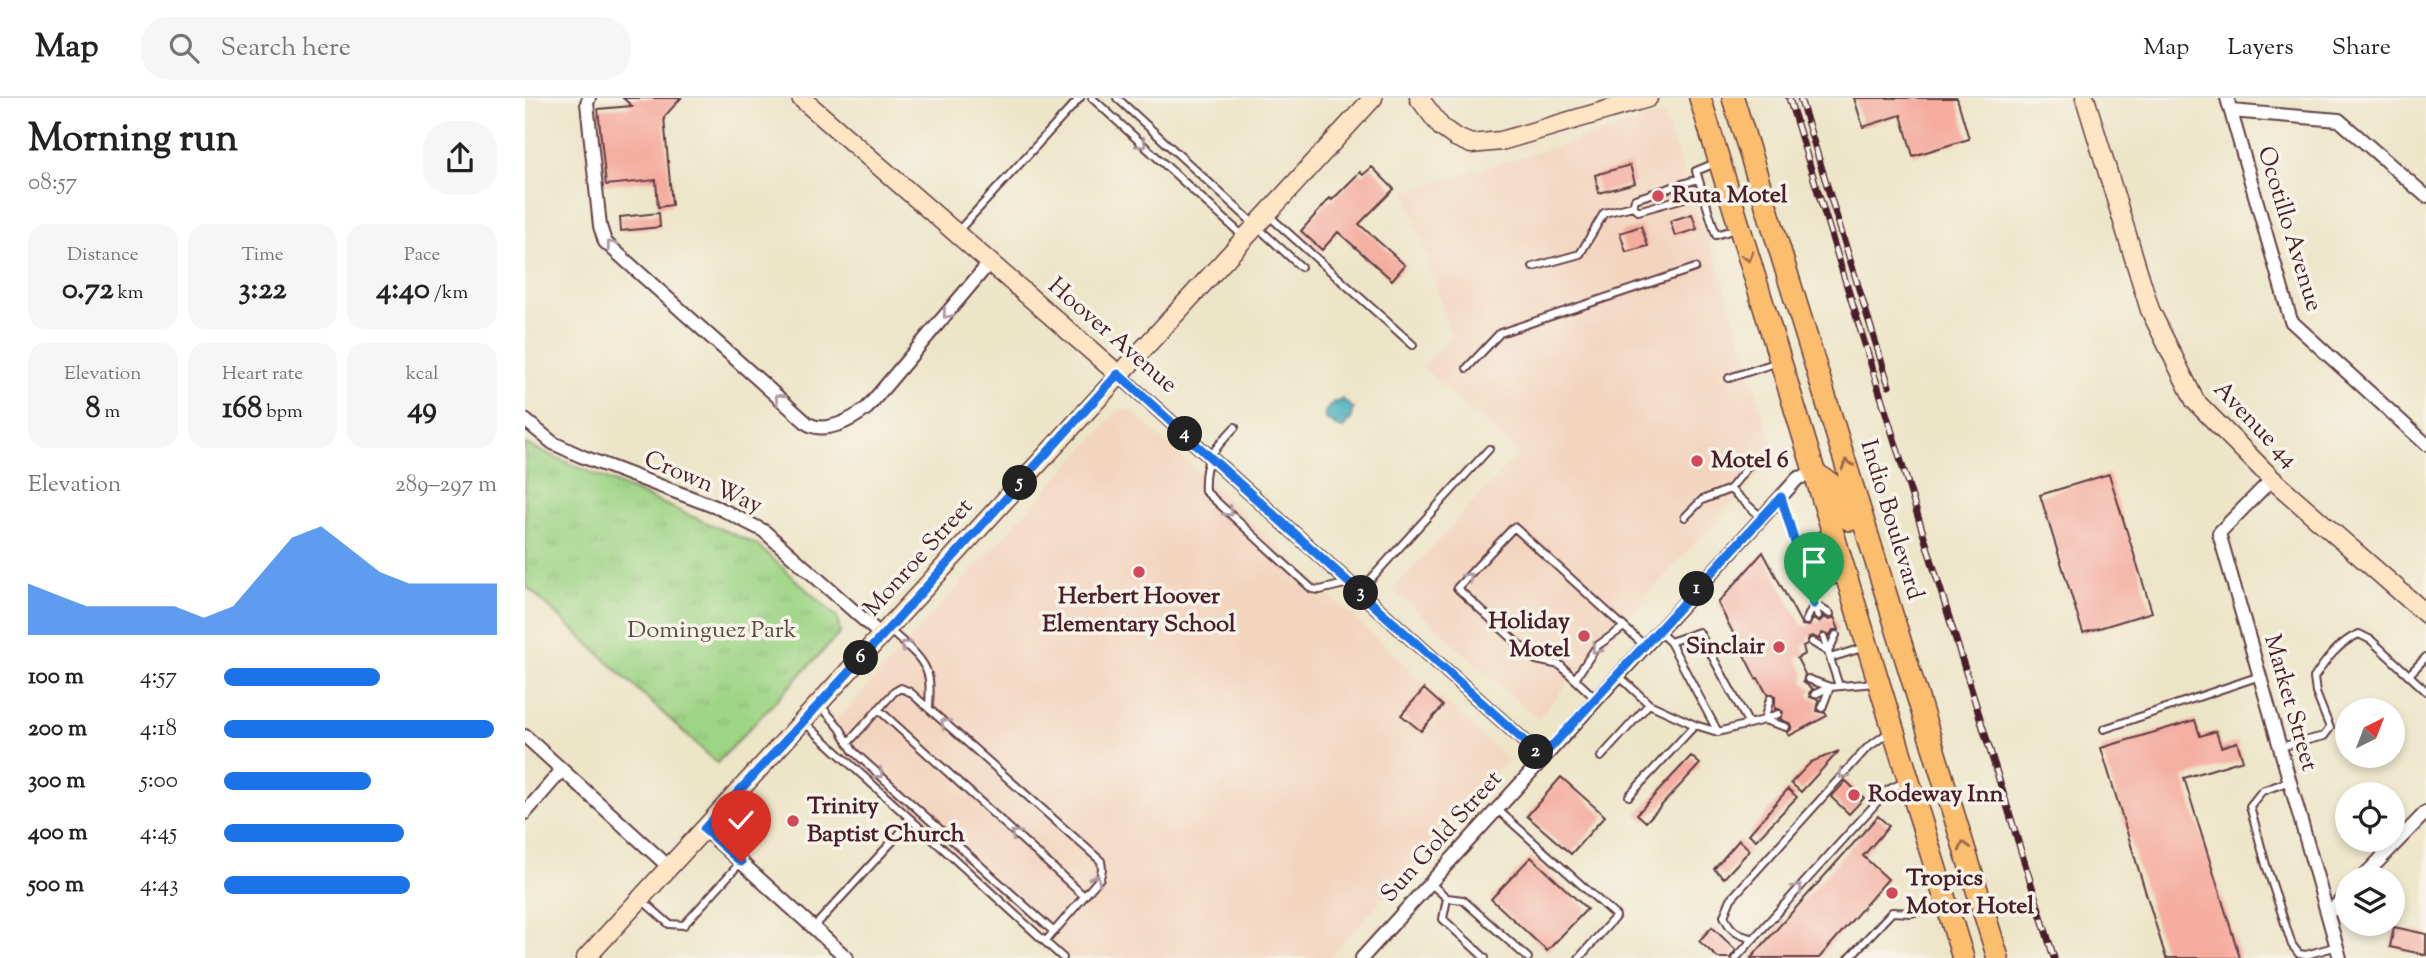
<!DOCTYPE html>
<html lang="en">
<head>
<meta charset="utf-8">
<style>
	:root { --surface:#fff; --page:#f6f6f6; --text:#222; --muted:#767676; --line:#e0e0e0; --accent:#1a73e8 }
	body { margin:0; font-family:"Sorts Mill Goudy",serif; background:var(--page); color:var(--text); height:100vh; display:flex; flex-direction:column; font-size:26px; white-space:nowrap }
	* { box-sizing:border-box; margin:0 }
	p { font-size:23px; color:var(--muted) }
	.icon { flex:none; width:38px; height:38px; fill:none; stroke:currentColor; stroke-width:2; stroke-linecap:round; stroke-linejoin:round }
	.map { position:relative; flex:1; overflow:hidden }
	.drawer { display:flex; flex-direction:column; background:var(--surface); width:525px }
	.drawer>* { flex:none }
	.needle { width:46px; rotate:42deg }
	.fabs { position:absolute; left:1810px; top:600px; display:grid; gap:14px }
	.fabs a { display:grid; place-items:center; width:70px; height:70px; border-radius:50%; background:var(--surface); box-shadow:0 4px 10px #0003; font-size:35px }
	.pin { position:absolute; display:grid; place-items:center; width:60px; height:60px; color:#fff; margin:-72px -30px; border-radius:50% 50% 50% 0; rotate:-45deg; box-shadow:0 0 7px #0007 }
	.pin .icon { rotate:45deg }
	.km { position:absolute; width:35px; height:35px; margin:-18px; border-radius:50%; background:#222; color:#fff; font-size:19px; line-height:35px; text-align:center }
	.round { display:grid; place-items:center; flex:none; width:74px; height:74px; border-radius:28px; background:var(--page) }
	.headline { display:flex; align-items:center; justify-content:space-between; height:119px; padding:0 28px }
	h1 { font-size:38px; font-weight:800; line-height:52px }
	.metrics { display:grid; grid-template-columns:repeat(3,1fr); gap:10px; height:119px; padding:7px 28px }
	.metrics div { display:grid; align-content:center; border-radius:18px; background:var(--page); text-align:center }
	.metrics b { font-size:30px; font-weight:800 }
	.metrics small { font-size:19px; font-weight:400 }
	.metrics p { font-size:19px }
	.chart { height:196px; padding:14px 28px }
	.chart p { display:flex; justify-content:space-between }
	.chart svg { width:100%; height:126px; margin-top:7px; fill:var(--accent); opacity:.7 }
	ul { padding:0 28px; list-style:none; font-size:23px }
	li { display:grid; grid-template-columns:112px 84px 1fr; align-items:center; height:52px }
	li i { height:18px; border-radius:9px; background:var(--accent) }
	header { display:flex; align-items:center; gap:42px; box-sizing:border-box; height:98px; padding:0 35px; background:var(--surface); border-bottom:2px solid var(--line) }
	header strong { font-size:33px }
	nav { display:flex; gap:38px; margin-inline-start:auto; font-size:24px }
	.search { width:490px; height:63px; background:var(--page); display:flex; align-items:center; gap:18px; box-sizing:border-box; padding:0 24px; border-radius:28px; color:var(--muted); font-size:26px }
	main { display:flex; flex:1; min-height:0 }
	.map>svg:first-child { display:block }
</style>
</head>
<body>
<header>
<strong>Map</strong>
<div class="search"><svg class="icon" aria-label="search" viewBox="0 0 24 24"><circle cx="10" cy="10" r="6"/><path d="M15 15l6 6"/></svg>Search here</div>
<nav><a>Map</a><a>Layers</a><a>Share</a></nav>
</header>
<main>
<section class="drawer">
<div class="headline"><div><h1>Morning run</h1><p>08:57</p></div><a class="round"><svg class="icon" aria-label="share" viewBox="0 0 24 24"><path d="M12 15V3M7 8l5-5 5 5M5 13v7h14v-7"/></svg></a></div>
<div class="metrics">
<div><p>Distance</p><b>0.72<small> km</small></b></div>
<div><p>Time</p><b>3:22</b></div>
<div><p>Pace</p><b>4:40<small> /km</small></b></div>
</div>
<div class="metrics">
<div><p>Elevation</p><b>8<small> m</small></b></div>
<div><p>Heart rate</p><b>168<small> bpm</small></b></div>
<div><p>kcal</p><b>49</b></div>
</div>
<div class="chart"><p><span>Elevation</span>289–297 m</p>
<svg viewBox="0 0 160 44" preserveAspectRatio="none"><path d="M0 44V26L10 30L20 34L30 34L40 34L50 34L60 38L70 34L80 22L90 10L100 6L110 14L120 22L130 26L140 26L150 26L160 26V44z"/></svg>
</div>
<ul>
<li><b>100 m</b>4:57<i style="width:57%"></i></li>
<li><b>200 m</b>4:18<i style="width:99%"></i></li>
<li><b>300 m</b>5:00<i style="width:54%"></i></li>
<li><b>400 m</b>4:45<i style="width:66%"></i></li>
<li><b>500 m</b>4:43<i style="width:68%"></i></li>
</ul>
</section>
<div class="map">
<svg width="1901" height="860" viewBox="0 0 1901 860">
	<defs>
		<pattern id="grass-tufts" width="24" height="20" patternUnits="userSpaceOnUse" patternTransform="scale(1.75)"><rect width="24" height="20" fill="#9ed485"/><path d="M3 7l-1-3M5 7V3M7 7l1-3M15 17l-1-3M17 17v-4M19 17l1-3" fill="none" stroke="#8ab673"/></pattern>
		<pattern id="water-waves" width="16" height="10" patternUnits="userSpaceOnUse" patternTransform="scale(1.75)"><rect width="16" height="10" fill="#43b0bf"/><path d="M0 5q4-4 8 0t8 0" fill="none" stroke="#3a8f9b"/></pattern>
	</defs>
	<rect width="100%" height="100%" fill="#f7f3e8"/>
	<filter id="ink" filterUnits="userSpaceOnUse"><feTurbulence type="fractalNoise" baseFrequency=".0143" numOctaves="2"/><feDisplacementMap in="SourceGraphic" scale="14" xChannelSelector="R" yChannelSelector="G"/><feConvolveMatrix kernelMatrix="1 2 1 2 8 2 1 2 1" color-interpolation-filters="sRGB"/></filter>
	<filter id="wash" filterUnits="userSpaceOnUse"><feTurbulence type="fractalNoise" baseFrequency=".00686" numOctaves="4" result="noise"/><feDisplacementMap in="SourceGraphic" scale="28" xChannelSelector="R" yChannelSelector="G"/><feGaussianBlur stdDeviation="1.57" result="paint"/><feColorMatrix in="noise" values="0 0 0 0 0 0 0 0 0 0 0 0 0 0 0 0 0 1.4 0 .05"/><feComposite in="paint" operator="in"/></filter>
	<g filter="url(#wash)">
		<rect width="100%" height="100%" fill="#ede5c8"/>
		<path fill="#f3d4be" d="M1138,16L1197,180L1251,360L1157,459L1012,621L868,491L993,356L897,269L926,236L881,94Z
			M594,312H606L983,662L804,860H546L300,635Z"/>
		<path fill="url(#grass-tufts)" stroke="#747a58" stroke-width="2" d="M0,346L231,446L312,519L315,535L192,665L0,487Z"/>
		<path fill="url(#water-waves)" stroke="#466875" stroke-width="2" d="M817,301L829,311L826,314L827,320L818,330H814L800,320V314L808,304H813Z"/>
		<g id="blocks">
			<path fill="#f4ac9f" d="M98,0H156L139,19L147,107L133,109L131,82L81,87L73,11L107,8Z
				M1329,0H1432L1444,41L1388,58L1376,17L1338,29Z
				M1105,67L1110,85L1074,95L1070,77Z
				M847,69L869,91L834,126L880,167L867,182L813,134L797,152L776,133L805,100L807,102L835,74L838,77Z
				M134,115L135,129L96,133L95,119Z
				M1167,116L1172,131L1150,138L1145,123Z
				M1116,128L1123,148L1101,154L1095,135Z
				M1584,376L1627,514L1558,535L1515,397Z
				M1238,454L1277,527L1284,528L1288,521L1294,524L1299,519L1304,522L1309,519L1314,532H1308L1304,538L1297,535L1293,541L1288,538L1284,539L1282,546L1278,548L1280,556L1272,560L1280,576L1278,584L1288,591L1284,595L1285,599L1294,602L1292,613L1300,615L1302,618L1264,638L1262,635L1266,631V626L1255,621L1258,614L1254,611H1250V599L1247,596H1242L1233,580L1231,581L1193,505Z
				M899,591L918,608L896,633L876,617Z
				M1670,622L1675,638L1691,633L1696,649L1712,644L1718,662L1659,680L1715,860H1641L1576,650Z
				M1314,653L1276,694L1266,685L1286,664Z
				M1166,658L1175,666L1121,724L1112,716Z
				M1036,679L1080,718L1046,756L1002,718Z
				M1321,683L1339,700L1324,716L1306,699Z
				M1263,691L1272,699L1231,742L1224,736Z
				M1353,718L1364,728L1338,758L1363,781L1294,860H1226Z
				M1214,742L1225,752L1199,780L1189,771Z
				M1006,759L1062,811L1022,853L966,801Z
				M1187,829L1211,852L1205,860H1193L1174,843Z
				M1869,829L1901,836V857L1865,849Z"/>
		</g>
	</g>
	<g filter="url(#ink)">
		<use href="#blocks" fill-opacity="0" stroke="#623d43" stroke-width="2"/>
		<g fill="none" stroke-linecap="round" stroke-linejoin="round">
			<g stroke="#623d43" stroke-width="10">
				<path id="lane" d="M567,0L718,138
					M592,0L776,169
					M1193,64L1171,73L1191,137L1211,131
					M1173,81L1110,101L1108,108L1113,113L1177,95
					M742,116L888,247
					M433,133L555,0
					M1008,169L1055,156L1079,115L1108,108
					M942,270L975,235L1170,170
					M1204,280L1253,264
					M710,329C689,352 678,360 680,393L787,491L795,492L824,485
					M1205,391L1237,420
					M1256,399L1289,506L1305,516
					M1160,419L1177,402L1205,391L1229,361
					M1270,445L1305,435
					M1284,491L1319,479
					M834,494L964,351
					M1281,523L1289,506L1293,518
					M363,531C377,544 398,558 403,577C406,587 404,600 404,611
					M1133,533L1145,544L1174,534L1224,626
					M1299,540L1303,554
					M1145,544L1193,634
					M1287,544L1303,554L1314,588
					M1303,554L1311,537
					M1305,560L1340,549
					M1884,577L1901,559
					M1094,578L1124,606L1170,627L1193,634L1239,622L1253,616
					M1050,581L1072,548L1099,529
					M1283,581L1305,589L1297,610
					M1290,596L1305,589L1350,585
					M1071,601L1035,567L1011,562L932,490L989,429L1120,548
					M1245,601L1239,622L1261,629
					M296,608L315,630L328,653L529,834
					M353,611L559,798
					M280,625L538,860
					M1579,631L1735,578
					M323,645L369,594L376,590L385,594L576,763L577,771L575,780L520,844
					M1755,649L1799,638L1805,630L1791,595L1789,580C1800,563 1814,544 1834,536L1846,542L1901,593
					M1076,659L1124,606
					M1765,683L1737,693L1725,708L1741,767L1767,847L1774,856L1781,857L1812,848
					M1104,698L1170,627
					M973,712L1091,818L1054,860
					M905,785L922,800L938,802L1003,860
					M922,800L918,821L960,860
					M117,802L144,826L159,827L216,764
					M289,829L387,722
					M1226,840C1212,837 1205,832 1199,818L1206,801L1341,651L1364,634
					M1211,860L1363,692L1379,684
					M1324,860L1367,814L1386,815L1416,808"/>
			</g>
			<g stroke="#623d43" stroke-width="16">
				<path id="street" d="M64,0L62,5L75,128L80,144L283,326C301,336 327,322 342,310L465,164
					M1702,0L1766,223L1901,346
					M1706,13L1814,22L1901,98
					M593,276L1017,659
					M0,322L28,345L56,358L196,411L239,433L357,538
					M1747,381L1694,435L1815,860
					M0,638L144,769
					M0,715L37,672
					M179,731L322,860
					M1837,780L1901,714
					M1803,816L1822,796
					M837,860L1273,380L1290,376"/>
			</g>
			<g stroke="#623d43" stroke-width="21">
				<path id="secondary" d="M276,0L593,276
					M894,0L916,29L930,39L946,46L976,43L1123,0
					M1560,0L1625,212L1670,303L1747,381L1901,516
					M61,860L848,0"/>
			</g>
			<g stroke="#623d43" stroke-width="24">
				<path id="primary" d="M1175,0L1438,860
					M1208,0L1473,860
					M1290,376C1314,388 1317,397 1325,422"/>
			</g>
			<use href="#lane" stroke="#fff" stroke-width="6"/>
			<use href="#street" stroke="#fff" stroke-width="12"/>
			<use href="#secondary" stroke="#fde5c5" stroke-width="18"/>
			<use href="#primary" stroke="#fbbd6e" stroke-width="21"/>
			<g stroke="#4a1f2b" stroke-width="7">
				<path id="rail" d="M1264,0L1529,860
					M1275,0L1364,288"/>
			</g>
			<use href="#rail" stroke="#f7f3e8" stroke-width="4.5" stroke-dasharray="13" stroke-linecap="butt"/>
		</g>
		<defs><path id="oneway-chevron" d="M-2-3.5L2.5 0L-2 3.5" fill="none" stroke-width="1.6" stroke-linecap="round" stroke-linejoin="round" transform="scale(1.75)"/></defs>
		<g stroke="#ae9aa0">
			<use href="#oneway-chevron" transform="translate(617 46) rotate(42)"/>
			<use href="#oneway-chevron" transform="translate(86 147) rotate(-128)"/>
			<use href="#oneway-chevron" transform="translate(422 216) rotate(130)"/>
			<use href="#oneway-chevron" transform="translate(254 300) rotate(-138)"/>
			<use href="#oneway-chevron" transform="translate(704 414) rotate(43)"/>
			<use href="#oneway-chevron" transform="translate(943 479) rotate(-47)"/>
			<use href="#oneway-chevron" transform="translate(380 547) rotate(-138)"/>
			<use href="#oneway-chevron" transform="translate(1071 551) rotate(132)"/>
			<use href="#oneway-chevron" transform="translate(420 625) rotate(-138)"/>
			<use href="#oneway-chevron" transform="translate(354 676) rotate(42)"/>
			<use href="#oneway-chevron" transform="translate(1318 676) rotate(132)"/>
			<use href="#oneway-chevron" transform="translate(490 736) rotate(-138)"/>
			<use href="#oneway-chevron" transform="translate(571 781) rotate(-60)"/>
			<use href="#oneway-chevron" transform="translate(1273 790) rotate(-47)"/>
		</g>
		<g stroke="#9a6649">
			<use href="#oneway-chevron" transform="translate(1223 159) rotate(73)"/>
			<use href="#oneway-chevron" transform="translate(1322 366) rotate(-107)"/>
			<use href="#oneway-chevron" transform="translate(1439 748) rotate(-107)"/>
		</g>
	</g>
	<g fill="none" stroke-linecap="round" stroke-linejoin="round" filter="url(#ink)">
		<g stroke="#fff" stroke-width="14">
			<path id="route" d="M216,764L179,731L357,538L593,276L1017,659L1256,399L1289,506"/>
		</g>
		<use href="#route" stroke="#1a73e8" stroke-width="9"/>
	</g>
	<g fill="#d1495b" stroke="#f7f3e8" stroke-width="2.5">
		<circle cx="1133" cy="98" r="7"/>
		<circle cx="1172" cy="363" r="7"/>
		<circle cx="614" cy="474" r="7"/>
		<circle cx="1059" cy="538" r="7"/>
		<circle cx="1254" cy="549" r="7"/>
		<circle cx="1329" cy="697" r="7"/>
		<circle cx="268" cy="723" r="7"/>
		<circle cx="1367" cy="795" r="7"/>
	</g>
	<g text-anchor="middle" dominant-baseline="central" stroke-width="7" stroke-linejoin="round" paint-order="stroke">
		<g font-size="24" font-weight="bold" fill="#4a1f2b" stroke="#f7f3e8" text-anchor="start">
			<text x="1147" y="98">Ruta Motel</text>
			<text x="1186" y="363">Motel 6</text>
			<text x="614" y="499" text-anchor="middle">Herbert Hoover<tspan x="614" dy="28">Elementary School</tspan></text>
			<text x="1045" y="524" text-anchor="end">Holiday<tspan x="1045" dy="28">Motel</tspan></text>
			<text x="1240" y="549" text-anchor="end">Sinclair</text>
			<text x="1343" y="697">Rodeway Inn</text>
			<text x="282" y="709">Trinity<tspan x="282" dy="28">Baptist Church</tspan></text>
			<text x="1381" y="781">Tropics<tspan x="1381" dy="28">Motor Hotel</tspan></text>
		</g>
		<g font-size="24" fill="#4a1f2b" stroke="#f7f3e8">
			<text transform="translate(1764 131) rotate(73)">Ocotillo Avenue</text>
			<text transform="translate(587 238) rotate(41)">Hoover Avenue</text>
			<text transform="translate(1730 327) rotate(46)">Avenue 44</text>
			<text transform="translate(178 385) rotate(23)">Crown Way</text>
			<text transform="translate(1366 422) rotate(73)">Indio Boulevard</text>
			<text transform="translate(394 460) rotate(-48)">Monroe Street</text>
			<text transform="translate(1765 605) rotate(74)">Market Street</text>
			<text transform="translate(917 739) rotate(-48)">Sun Gold Street</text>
		</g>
		<g font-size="24" fill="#5f4c42" stroke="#f7f3e8">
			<text x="187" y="533">Dominguez Park</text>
		</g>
	</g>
</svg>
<div class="fabs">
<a><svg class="needle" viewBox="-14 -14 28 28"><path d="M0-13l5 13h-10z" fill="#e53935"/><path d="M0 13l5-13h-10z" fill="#767676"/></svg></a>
<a><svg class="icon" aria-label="locate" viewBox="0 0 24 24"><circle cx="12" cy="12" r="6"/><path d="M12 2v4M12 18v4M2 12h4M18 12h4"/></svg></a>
<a><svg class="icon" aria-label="layers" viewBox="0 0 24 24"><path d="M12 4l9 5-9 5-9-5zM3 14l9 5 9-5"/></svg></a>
</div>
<div class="pin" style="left:1289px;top:506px;background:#1e9e55"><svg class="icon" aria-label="arrive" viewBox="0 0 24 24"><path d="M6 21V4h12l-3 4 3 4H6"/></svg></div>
<div class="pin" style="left:216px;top:764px;background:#d93025"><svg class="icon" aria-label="check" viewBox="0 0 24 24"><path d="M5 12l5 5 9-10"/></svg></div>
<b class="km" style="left:1172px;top:491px">1</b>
<b class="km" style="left:1011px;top:654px">2</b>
<b class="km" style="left:836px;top:495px">3</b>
<b class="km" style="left:660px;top:336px">4</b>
<b class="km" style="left:495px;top:385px">5</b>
<b class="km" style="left:336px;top:560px">6</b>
</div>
</main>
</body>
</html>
